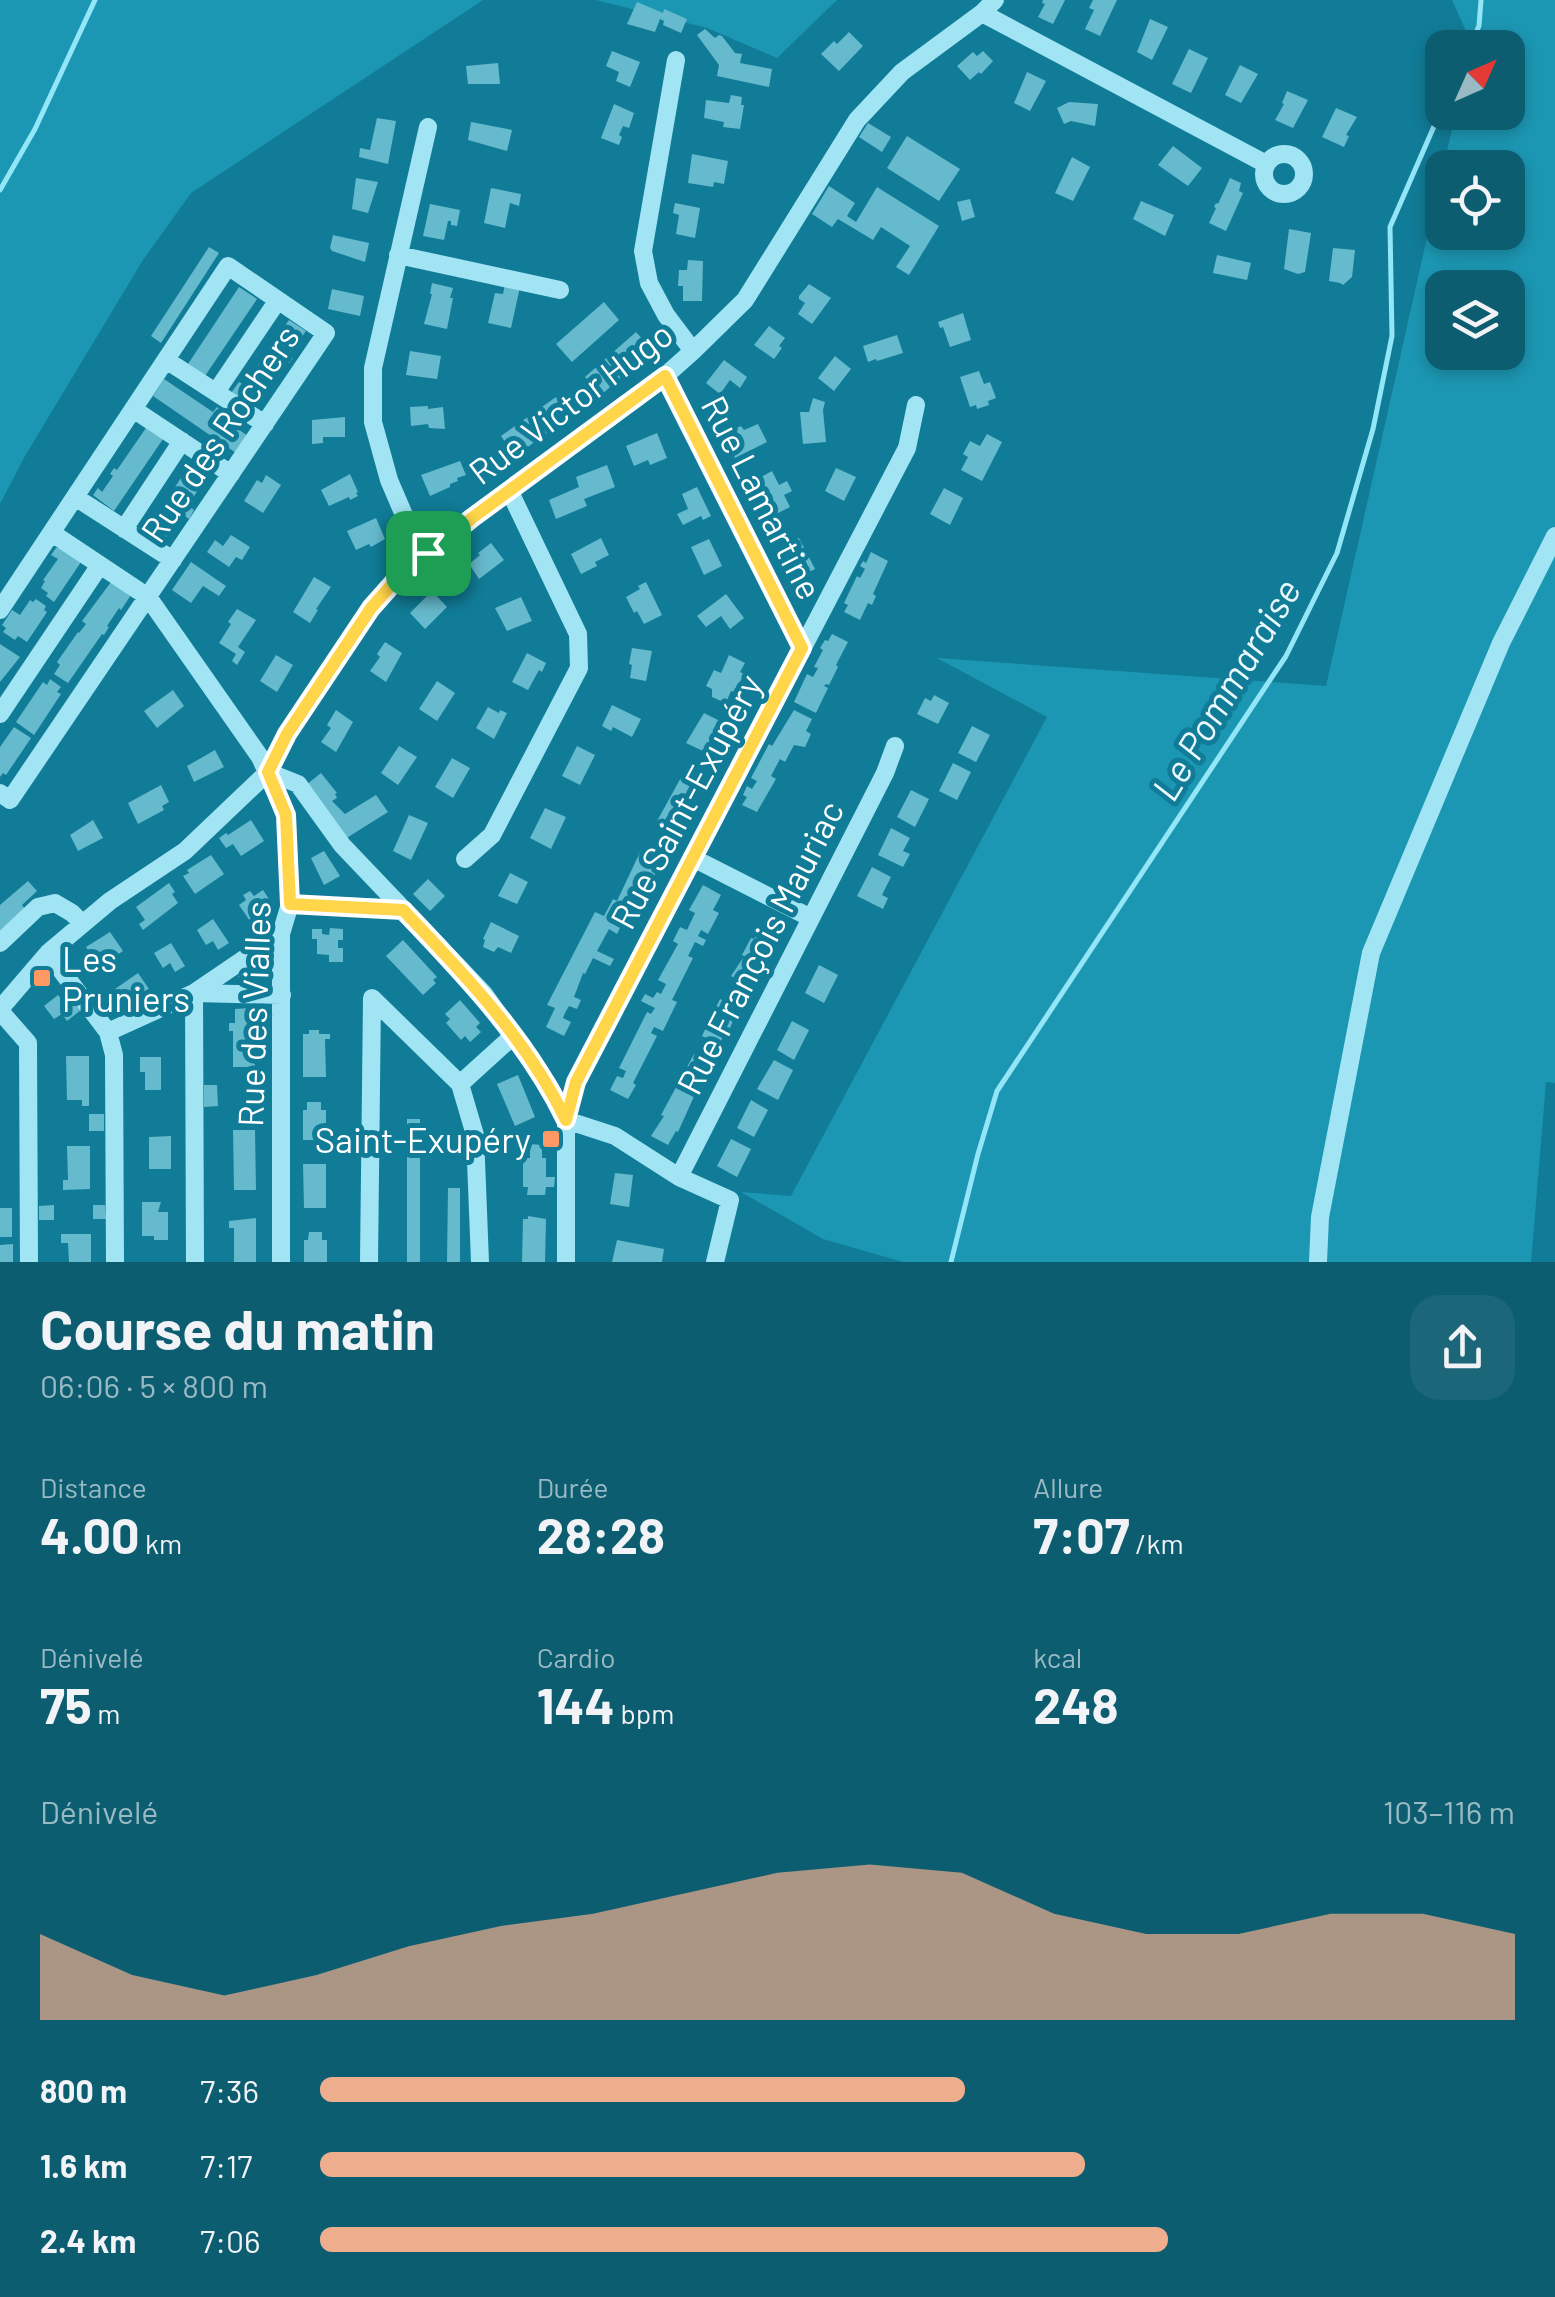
<!DOCTYPE html>
<html lang="fr">
<head>
<meta charset="utf-8">
<style>
	:root { --surface:#0d5d71; --page:#1b6679; --text:#f1f3f6; --muted:#9abac3; --accent:#eead8d }
	body { margin:0; font-family:Barlow,sans-serif; background:var(--page); color:var(--text); height:100vh; display:flex; flex-direction:column; font-size:38px; white-space:nowrap }
	* { box-sizing:border-box; margin:0 }
	p { font-size:32px; color:var(--muted) }
	.icon { flex:none; width:55px; height:55px; fill:none; stroke:currentColor; stroke-width:2; stroke-linecap:round; stroke-linejoin:round }
	.map { position:relative; height:1262px; overflow:hidden }
	.panel { display:flex; flex-direction:column; background:var(--surface); flex:1 }
	.panel>* { flex:none }
	.needle { width:65px; rotate:45deg }
	.controls { position:absolute; left:1425px; top:30px; display:grid; gap:20px }
	.controls a { display:grid; place-items:center; width:100px; height:100px; border-radius:20px; background:var(--surface); box-shadow:0 5px 15px #0003; font-size:50px }
	.pin { position:absolute; display:grid; place-items:center; width:85px; height:85px; color:#fff; margin:-42px; border-radius:20px; box-shadow:0 5px 15px #0006 }
	.round { display:grid; place-items:center; flex:none; width:105px; height:105px; border-radius:30px; background:var(--page) }
	.head { display:flex; align-items:center; justify-content:space-between; height:170px; padding:0 40px }
	h1 { font-size:55px; font-weight:700; line-height:75px }
	.stats { display:grid; grid-template-columns:repeat(3,1fr); gap:15px; height:170px; padding:10px 40px }
	.stats div { display:grid; align-content:center }
	.stats b { font-size:50px; font-weight:700 }
	.stats small { font-size:28px; font-weight:400 }
	.stats p { font-size:28px }
	.chart { height:280px; padding:20px 40px }
	.chart p { display:flex; justify-content:space-between }
	.chart svg { width:100%; height:180px; margin-top:10px; fill:var(--accent); opacity:.7 }
	ul { padding:0 40px; list-style:none; font-size:32px }
	li { display:grid; grid-template-columns:160px 120px 1fr; align-items:center; height:75px }
	li i { height:25px; border-radius:12px; background:var(--accent) }
	.map>svg:first-child { display:block }
</style>
</head>
<body>
<div class="map">
<svg width="1555" height="1262" viewBox="0 0 1555 1262">
	<rect width="100%" height="100%" fill="#117c97"/>
	<path fill="#1c97b3" fill-rule="evenodd" d="M0,0H483L191,193L143,260L25,456L0,504Z
		M596,0H837L777,58L707,28Z
		M1452,0H1555V1083L1546,1082L1531,1262H903L823,1239L741,1192L791,1196L1047,717L937,658L1326,686L1442,171V232H1508V168L1443,167L1456,113L1508,112V48L1470,47L1471,42ZM1442,288H1508V352H1442Z"/>
	<g fill="none" stroke-linecap="round" stroke-linejoin="round">
		<path stroke="#92e6f7" stroke-width="5" d="M1469,48L1479,26L1481,0
			M0,190L35,129L95,0
			M951,1262L978,1154L997,1091L1286,656L1337,553L1373,429L1392,336L1390,227L1442,108"/>
	</g>
	<path fill="#66bacd" d="M1043,0H1065L1053,24L1038,17L1045,4L1042,3Z
		M1093,0H1117L1100,36L1085,29L1094,10L1089,8Z
		M637,2L663,13L664,9L687,19L681,33L663,25L664,21L660,19L655,32L627,24Z
		M1150,19L1168,27L1152,60L1137,52Z
		M705,29L715,38L719,35L722,36L735,53L742,54L740,63L772,69L769,87L717,76L719,65L697,35Z
		M849,32L863,46L839,71L821,54L834,41L837,44Z
		M1189,49L1208,58L1191,93L1172,84Z
		M612,51L640,62L630,87L616,81L619,72L606,66Z
		M983,51L993,61L981,74L979,72L970,80L957,66L973,52L977,56Z
		M498,63L500,84H468L466,66Z
		M1240,65L1258,74L1241,103L1225,95Z
		M1027,72L1046,81L1030,111L1014,103Z
		M1287,91L1308,100L1293,128L1275,120L1284,104L1282,103Z
		M731,95L742,97L741,105H744L740,129L723,127L724,122L704,118L706,100L729,103Z
		M1069,102L1098,104L1095,126L1071,121L1064,124L1057,108Z
		M614,104L634,113L629,128L623,126L619,135L622,137L619,145L601,138Z
		M1336,108L1357,117L1346,135L1349,136L1344,147L1322,137Z
		M377,118L396,121L388,164L359,157L360,148L370,150Z
		M471,122L512,130L507,151L468,140Z
		M868,123L891,137L882,152L859,137Z
		M907,136L960,169L939,201L887,168Z
		M1173,146L1202,168L1188,186L1158,165Z
		M692,154L728,161L724,184L714,182L713,187L688,183Z
		M1072,157L1090,167L1073,201L1055,193Z
		M356,178L378,182L368,213L352,209Z
		M1230,178L1241,183L1239,191L1243,193L1226,231L1209,223L1216,208L1214,207L1216,203L1218,204Z
		M829,186L855,203L847,216L856,222L877,187L939,226L909,275L896,267L910,246L881,227L873,240L838,219L832,227L812,214Z
		M491,188L521,194L519,206L510,203L505,228L484,223Z
		M970,199L975,217L962,221L957,202Z
		M1141,201L1174,215L1165,236L1133,219Z
		M675,203L700,208L695,238L676,234L679,215L673,213Z
		M430,204L460,210L457,226L451,225V221H448L444,240L423,236Z
		M1289,229L1311,233L1305,272L1298,274L1284,269Z
		M333,235L369,243L365,262L332,251L330,248Z
		M209,247L219,253L161,343L151,336Z
		M1333,248L1355,250L1352,277L1343,285L1340,283L1329,281Z
		M1217,255L1251,263L1247,280L1213,273Z
		M688,260L703,261L702,301H683V286H678L679,270H687Z
		M432,283L453,288L450,298H453L447,329L424,324L432,294H430Z
		M505,284L520,287L511,328L488,323L495,293L503,294Z
		M809,284L831,298L812,324L798,314L805,303L799,299V296Z
		M239,287L257,299L205,376L188,364Z
		M332,289L364,296L360,316L328,309Z
		M604,302L619,320L572,362L556,344Z
		M963,313L971,340L950,347L943,327L940,328L938,322Z
		M289,320L306,331L289,355L293,358L289,363L286,361L253,408L231,393L239,382L244,385Z
		M769,326L785,338L779,346L782,348L774,359L754,345Z
		M636,332L652,350L601,395L585,377Z
		M897,335L903,353L877,361L876,359L868,362L863,346Z
		M410,351L441,356L437,379L406,375Z
		M835,356L851,369L834,391L818,378Z
		M724,360L747,377L740,388L730,380L720,394L706,383Z
		M979,371L984,384L990,382L996,398L988,401L989,405L977,409L976,405L970,407L960,377Z
		M164,379L213,412L217,407L224,413L222,418L248,436L236,453L153,396Z
		M556,397L561,404L552,410L561,423L515,456L501,436Z
		M813,398L825,402L823,410L826,442L803,444L800,412H809Z
		M428,406V409L443,407L445,429L429,428L428,424L411,426L410,407Z
		M345,417V437H323V443L312,444V420Z
		M758,424L767,442L735,458L723,434L741,426L744,430Z
		M148,425L165,436L114,511L93,495L98,488L102,492L113,476L110,474L114,468L117,470Z
		M657,433L667,458L650,465L648,460L634,466L626,446Z
		M987,434L1002,442L982,481L961,470L968,457L963,454L970,441L980,446Z
		M195,457L213,468L188,505L194,510L189,519L182,514L162,543L145,532Z
		M460,461L466,475L457,478L458,481L450,484V487L430,496L421,475Z
		M607,465L615,487L584,499L587,506L556,519L549,500L579,487L576,477Z
		M836,468L856,477L844,501L825,491Z
		M772,471L779,485L787,481L792,491L784,495L790,507L772,516L754,481Z
		M350,474L358,492L356,493L358,496L350,500L349,497L329,506L321,490Z
		M266,475L281,485L263,513L244,501L257,480L262,483Z
		M697,487L711,516L703,520L701,516L683,525L677,514L688,509L682,494Z
		M944,488L963,498L950,525L930,514Z
		M376,518L385,539L371,547L369,544L356,550L347,531Z
		M231,535L250,547L242,560L236,557L229,567L207,552L215,540L223,546Z
		M601,538L609,555L595,562L597,566L581,574L571,554Z
		M799,538L815,569L794,580L786,564L789,562L781,546Z
		M709,539L722,566L704,575L691,547Z
		M491,543L504,560L479,579L469,564L480,555L478,553Z
		M60,547L81,562L54,602L46,596L48,593L41,588L45,581L43,580L58,559L51,555L56,548Z
		M871,552L888,561L873,594L876,596L872,605L868,603L860,620L844,612L848,605L844,603L857,576L860,578L865,569L860,566L863,561L866,563Z
		M191,562L226,586L219,596L203,586L191,603L172,590Z
		M314,577L331,587L316,609L318,610L310,623L293,612Z
		M111,582L131,595L121,610L119,608L107,626L109,627L104,635L102,634L68,683L54,674L60,665L57,662L78,632L79,633L86,624L82,621Z
		M646,582L662,615L644,624L637,611L634,613L626,597L640,589L638,586Z
		M432,591L447,607L425,629L410,613Z
		M726,594L744,618L730,629L721,616L706,627L697,616Z
		M521,597L532,621L507,631L495,608Z
		M36,599L46,606L44,610L47,612L27,642L18,636L15,640L3,632L6,628L2,625L12,610L20,615L30,600L33,602Z
		M237,609L256,620L238,647L245,652L237,665L232,661L236,654L219,643L231,624L228,622Z
		M832,634L848,642L836,665L838,667L829,685L826,684L824,686L828,688L816,713L794,702L807,674L813,677L818,668L814,667L823,650L820,648L825,640L828,641Z
		M385,642L402,653L386,682L370,671L380,657L377,654Z
		M0,644L20,657L0,682Z
		M632,648L652,651L646,681L630,678L632,665L629,664Z
		M527,653L546,663L542,672L539,670L528,690L512,682Z
		M276,655L293,665L277,692L260,681Z
		M729,655L745,663L740,672L744,674L735,692L731,691L727,700L724,698L723,702L712,697V689L706,686L714,670L721,673Z
		M50,679L61,687L57,692L61,694L34,735L16,722L43,682L47,685Z
		M437,681L455,693L437,721L419,709Z
		M173,690L184,706L157,728L144,711Z
		M934,695L949,703L938,724L917,714L925,698L931,701Z
		M612,705L641,719L632,737L613,727L611,731L602,726Z
		M488,707L499,713L500,710L507,713L494,739L476,728Z
		M336,710L353,722L336,752L321,742L331,728L327,725Z
		M794,710L812,719L806,731L811,734L805,747L794,745L785,762L780,759L771,776L776,779L757,812L742,805L747,797L743,795L747,786L752,789L757,781L751,778L769,744L772,746Z
		M704,713L720,721L715,739L712,738L703,751L686,743Z
		M972,726L990,735L976,762L958,753Z
		M14,727L31,738L6,775L3,773L0,777V747Z
		M399,746L417,757L398,785L381,773Z
		M577,746L595,755L580,785L562,776Z
		M215,750L224,767L194,782L187,766Z
		M452,758L470,768L453,798L435,787Z
		M953,763L971,772L957,800L939,791Z
		M684,772L701,780L697,787L701,789L692,808L688,806L679,825L676,823L672,831L656,823Z
		M321,773L337,793L335,794L337,798L332,801L345,814L376,795L388,812L345,839L306,785Z
		M161,785L169,802L162,806L164,810L138,824L128,803Z
		M911,790L929,799L915,827L897,817Z
		M545,808L566,817L551,849L530,838Z
		M409,815L428,823L411,860L393,851Z
		M93,820L103,838L78,851L70,835Z
		M251,820L264,841L241,856L233,844L226,848L219,838L226,833L228,835Z
		M891,828L910,838L903,851L910,854L903,867L878,855Z
		M641,850L662,860L640,906L631,901L628,907L630,908L617,934L609,929L597,951L614,959L610,966L593,958L585,974L583,973L574,997L581,1000L577,1009L569,1006L565,1013L563,1018L571,1022L564,1036L546,1027L555,1008L547,1005L595,912L604,916L613,899L617,901Z
		M324,851L340,876L324,885L311,858Z
		M211,855L224,874L195,894L183,876L189,873L187,870Z
		M872,867L891,877L882,895L888,898L883,909L857,896Z
		M510,873L528,882L517,904L498,896Z
		M428,879L445,896L430,911L413,894Z
		M28,881L37,891L22,905L25,909L0,932V905Z
		M169,883L175,892L172,894L178,903L143,930L139,924L145,920L136,907Z
		M703,885L721,895L713,910L719,913L708,934L701,930L698,936L706,940L703,946L695,942L688,956L693,958L672,1000L677,1002L663,1031L654,1027L651,1033L657,1036L633,1083L636,1085L628,1099L610,1090L617,1076L623,1078L626,1071L619,1068L647,1012L651,1014L655,1008L641,1001L645,994L653,998L657,992L661,994L666,984L658,980L678,944L673,941L680,927L687,930L695,913L689,910Z
		M263,890L269,899L260,905L265,911L250,921L239,905L246,900L243,895L250,891L254,896Z
		M768,917L784,924V928L760,964L742,955L751,938L754,939Z
		M213,919L229,943L218,950L213,941L206,945L197,930Z
		M491,922L519,936L511,953L498,947L494,952L483,947L485,940L483,939Z
		M330,928L343,929V940H338V948H343V962H329V955L317,954V939H312V929H322V934L329,935Z
		M110,932L123,951L99,967L86,947Z
		M403,940L437,977L433,980L436,983L423,995L386,956Z
		M171,943L185,966L175,972L170,963L163,968L154,953Z
		M743,958L763,968L759,975L757,974L751,986L731,976Z
		M819,965L838,975L824,1003L805,993Z
		M250,970L257,981L244,987L238,976Z
		M138,973L149,989L126,1005L115,989Z
		M58,995L66,1005L74,1002L81,1010L67,1021L62,1014L54,1019L44,1006Z
		M720,999L738,1008L728,1033L725,1032L719,1045L702,1036Z
		M460,1000L480,1023L476,1027L481,1032L470,1042L465,1036L461,1040L446,1023L450,1019L445,1014Z
		M250,1008V1023H255V1067H233V1031H229V1023H235V1009Z
		M792,1021L809,1030L794,1060L777,1050Z
		M309,1030H319V1034H330V1039H325L326,1077H303V1034H309Z
		M706,1052L714,1056L711,1063L714,1064L702,1088L696,1092L678,1132L676,1131L668,1145L651,1136L664,1116L661,1115L694,1054L703,1059Z
		M66,1056H89V1106H82V1100H67Z
		M140,1057H161V1090H145V1072H140Z
		M774,1060L793,1070L778,1100L757,1089Z
		M518,1075L535,1117L515,1126L497,1084Z
		M204,1085H217L218,1106L204,1107Z
		M751,1100L768,1110L754,1137L737,1128Z
		M307,1102H321V1110H326V1132H321V1140H303V1110H307Z
		M89,1114H104V1131H89Z
		M407,1119H420V1262H407Z
		M233,1130H255L256,1190H234Z
		M171,1136V1169H149V1137Z
		M731,1139L751,1149L737,1177L717,1166Z
		M530,1144L542,1145V1158H546V1177H555L554,1187H546L545,1195H527L528,1187H523V1158H530Z
		M67,1146H90V1189L63,1190V1180H68Z
		M303,1164H326V1208H304Z
		M615,1173L633,1175L629,1207L610,1204Z
		M448,1188H460V1262H447Z
		M142,1202H161L158,1212H168V1240H154V1236H142Z
		M54,1205V1220H39V1206Z
		M93,1205H105L106,1219H93Z
		M0,1208H12V1237H0Z
		M528,1216L546,1219L545,1262H522L523,1219H528Z
		M256,1218V1262H234V1228H229V1221Z
		M309,1232H322V1240H327V1262H304V1240H308Z
		M61,1234H91V1262H69L68,1243H61Z
		M617,1240L664,1249L662,1262H612Z
		M13,1244V1262H0V1245Z"/>
	<g fill="none" stroke-linecap="round" stroke-linejoin="round">
		<path stroke="#a1e4f4" stroke-width="18" d="M982,13L1266,164
			M676,60L643,251L649,283L666,315L693,351
			M428,127L373,368V422L389,480L410,529L428,553
			M1264 174a20 20 0 1 1 40 0a20 20 0 1 1-40 0Z
			M398,255L560,290
			M166,360L265,424
			M665,376L802,648
			M216,392L278,300
			M133,409L231,474
			M75,497L173,560
			M124,529L182,441
			M52,533L148,597L260,757L286,815L290,904L281,934V1262
			M0,610L228,266L326,333L10,800L0,793
			M0,714L100,565
			M268,772L298,784L342,845L484,994L550,1088L566,1120V1262
			M693,858L811,918
			M465,859L492,835L579,668L578,634L509,490
			M290,904L403,909
			M0,943L38,907L55,903L72,913L83,924
			M48,953L108,1032L114,1055L115,1262
			M0,1009L48,953L110,901L185,851L268,772L287,734L371,608L395,581L472,517L665,376L693,351L745,300L857,120L902,72L982,13L995,0
			M0,1011L28,1043L29,1262
			M108,1032L194,993L281,934
			M460,1084L513,1036
			M566,1120L576,1082L907,448L916,405
			M566,1120L615,1136L679,1177L730,1200L715,1262
			M679,1177L885,773L895,746
			M195,1262L194,993L282,995
			M369,1262L372,998L460,1084L475,1135L480,1262
			M1318,1262L1320,1217L1371,953L1501,643L1555,536"/>
	</g>
	<g fill="none" stroke-linecap="round" stroke-linejoin="round">
		<g stroke="#fff" stroke-width="20">
			<path id="route" d="M665,376L802,648L576,1082L566,1120C526,1038 465,975 403,910L290,904L286,815L268,772L287,734L371,608L395,581L472,518Z"/>
		</g>
		<use href="#route" stroke="#ffd54a" stroke-width="12"/>
	</g>
	<g fill="#ff9963" stroke="#117c97" stroke-width="4">
		<rect x="32" y="968" width="20" height="20" rx="5"/>
		<rect x="541" y="1129" width="20" height="20" rx="5"/>
	</g>
	<g text-anchor="middle" dominant-baseline="central" stroke-width="10" stroke-linejoin="round" paint-order="stroke">
		<g font-size="35" fill="#fff" stroke="#117c97">
			<text transform="translate(570 402) rotate(-37)">Rue Victor Hugo</text>
			<text transform="translate(219 433) rotate(-56)">Rue des Rochers</text>
			<text transform="translate(763 497) rotate(63)">Rue Lamartine</text>
			<text transform="translate(685 801) rotate(-62)">Rue Saint-Exupéry</text>
			<text transform="translate(759 947) rotate(-63)">Rue François Mauriac</text>
			<text transform="translate(253 1014) rotate(-88)">Rue des Vialles</text>
		</g>
		<g font-size="35" fill="#fff" stroke="#117c97" text-anchor="start">
			<text x="62" y="958">Les<tspan x="62" dy="40">Pruniers</tspan></text>
			<text x="531" y="1139" text-anchor="end">Saint-Exupéry</text>
		</g>
		<g font-size="38" font-style="italic" fill="#eafafe" stroke="#117c97">
			<text transform="translate(1225 689) rotate(-59)">Le Pommaraise</text>
		</g>
	</g>
</svg>
<div class="controls">
<a><svg class="needle" viewBox="-14 -14 28 28"><path d="M0-13l5 13h-10z" fill="#e53935"/><path d="M0 13l5-13h-10z" fill="#9abac3"/></svg></a>
<a><svg class="icon" aria-label="locate" viewBox="0 0 24 24"><circle cx="12" cy="12" r="6"/><path d="M12 2v4M12 18v4M2 12h4M18 12h4"/></svg></a>
<a><svg class="icon" aria-label="layers" viewBox="0 0 24 24"><path d="M12 4l9 5-9 5-9-5zM3 14l9 5 9-5"/></svg></a>
</div>
<div class="pin" style="left:428px;top:553px;background:#1e9e55"><svg class="icon" aria-label="arrive" viewBox="0 0 24 24"><path d="M6 21V4h12l-3 4 3 4H6"/></svg></div>
</div>
<section class="panel">
<div class="head"><div><h1>Course du matin</h1><p>06:06 · 5 × 800 m</p></div><a class="round"><svg class="icon" aria-label="share" viewBox="0 0 24 24"><path d="M12 15V3M7 8l5-5 5 5M5 13v7h14v-7"/></svg></a></div>
<div class="stats">
<div><p>Distance</p><b>4.00<small> km</small></b></div>
<div><p>Durée</p><b>28:28</b></div>
<div><p>Allure</p><b>7:07<small> /km</small></b></div>
</div>
<div class="stats">
<div><p>Dénivelé</p><b>75<small> m</small></b></div>
<div><p>Cardio</p><b>144<small> bpm</small></b></div>
<div><p>kcal</p><b>248</b></div>
</div>
<div class="chart"><p><span>Dénivelé</span>103–116 m</p>
<svg viewBox="0 0 160 44" preserveAspectRatio="none"><path d="M0 44V23L10 33L20 38L30 33L40 26L50 21L60 18L70 13L80 8L90 6L100 8L110 18L120 23L130 23L140 18L150 18L160 23V44z"/></svg>
</div>
<ul>
<li><b>800 m</b>7:36<i style="width:54%"></i></li>
<li><b>1.6 km</b>7:17<i style="width:64%"></i></li>
<li><b>2.4 km</b>7:06<i style="width:71%"></i></li>
</ul>
</section>
</body>
</html>
